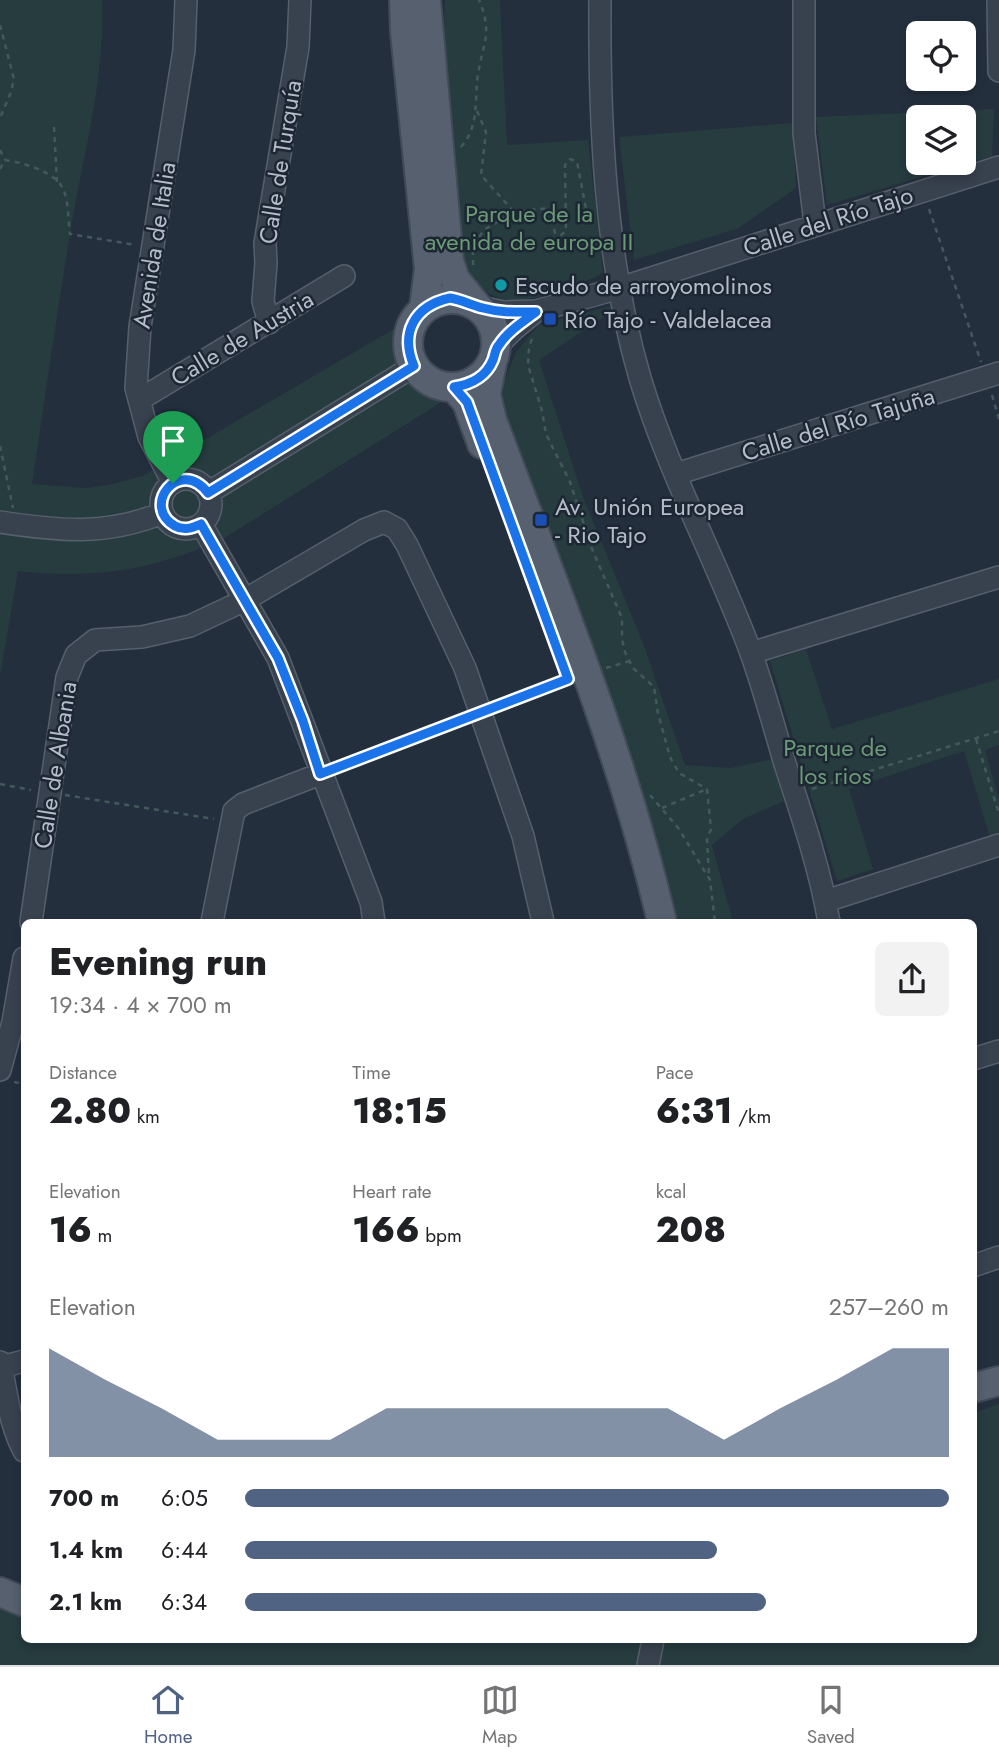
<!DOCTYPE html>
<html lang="en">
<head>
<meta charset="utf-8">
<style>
	:root { --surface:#fff; --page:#f2f2f2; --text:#202124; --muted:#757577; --line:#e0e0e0; --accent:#506383 }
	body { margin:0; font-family:Jost,sans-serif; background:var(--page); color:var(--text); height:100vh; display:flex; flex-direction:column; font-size:26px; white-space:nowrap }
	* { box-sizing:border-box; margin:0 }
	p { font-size:23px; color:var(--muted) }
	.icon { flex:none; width:38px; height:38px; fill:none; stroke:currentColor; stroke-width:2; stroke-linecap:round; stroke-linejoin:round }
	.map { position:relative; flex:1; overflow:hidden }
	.drawer { position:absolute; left:21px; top:919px; width:956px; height:724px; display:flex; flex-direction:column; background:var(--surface); border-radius:10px; box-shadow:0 4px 10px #0003 }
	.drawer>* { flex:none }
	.fabs { position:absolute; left:906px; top:21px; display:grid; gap:14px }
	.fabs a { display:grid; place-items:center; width:70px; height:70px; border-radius:10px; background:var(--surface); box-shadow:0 4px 10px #0003; font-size:35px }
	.pin { position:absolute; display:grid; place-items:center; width:60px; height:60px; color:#fff; margin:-72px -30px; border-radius:50% 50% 50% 0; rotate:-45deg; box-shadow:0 0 7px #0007 }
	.pin .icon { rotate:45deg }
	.round { display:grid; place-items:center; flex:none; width:74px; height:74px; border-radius:10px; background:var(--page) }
	.head { display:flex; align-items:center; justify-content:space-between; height:119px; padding:0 28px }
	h1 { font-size:38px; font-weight:800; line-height:52px }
	.stats { display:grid; grid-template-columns:repeat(3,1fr); gap:10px; height:119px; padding:7px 28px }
	.stats div { display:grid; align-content:center }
	.stats b { font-size:35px; font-weight:800 }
	.stats small { font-size:19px; font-weight:400 }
	.stats p { font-size:19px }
	.chart { height:196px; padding:14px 28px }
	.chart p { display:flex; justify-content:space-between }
	.chart svg { width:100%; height:126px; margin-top:7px; fill:var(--accent); opacity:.7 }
	ul { padding:0 28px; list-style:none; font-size:23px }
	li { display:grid; grid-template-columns:112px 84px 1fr; align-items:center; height:52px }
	li i { height:18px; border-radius:9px; background:var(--accent) }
	.tabs { display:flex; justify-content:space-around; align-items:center; height:98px; border-top:2px solid var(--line); background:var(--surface); font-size:19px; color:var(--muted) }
	.tabs a { display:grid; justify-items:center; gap:4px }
	.tabs .selected { color:var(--accent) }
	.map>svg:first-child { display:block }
</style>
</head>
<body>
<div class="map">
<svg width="999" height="1665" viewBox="0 0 999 1665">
	<rect width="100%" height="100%" fill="#242f3e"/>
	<path fill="#263c3f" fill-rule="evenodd" d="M0,0H102C105,69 88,138 75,205C59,298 46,391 32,484L85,488L108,485L143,476L394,329L440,403L226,537C155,571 95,579 18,571L0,676Z
		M445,0H500L507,145L588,140L603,273L596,277C569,287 521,309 494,296C483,291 473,280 468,270C459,251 458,208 456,186C450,124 442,62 445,0Z
		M994,109L992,156L827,205L816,117ZM919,117H964V163H919Z
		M793,123L796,188L737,229L634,260L619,137Z
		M611,306L610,313L539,360L583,497L643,643L685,765L731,768L773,759L784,801L743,819L712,845L733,922H676L657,844L638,779L600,666L569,594L511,437L503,395L504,382L516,352L538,325Z
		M806,649L832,729L999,679V745L985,750L999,799V835L990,838L964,751L849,789L873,869L837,881L770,661Z
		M999,1404V1665H0V1602L24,1612V1640H973V1413Z"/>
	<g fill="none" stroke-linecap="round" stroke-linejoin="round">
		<g stroke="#565f6c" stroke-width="24">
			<path id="minor" d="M600,0C599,123 605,259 640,378C668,472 717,561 751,653C764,689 774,727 785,764C802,816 820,869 829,922
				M804,0V133L815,224
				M998,0L999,71
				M479,307L504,312L536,311L620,288L999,167
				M269,323L263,301L266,263L265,243L298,47L300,0
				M496,347L513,330L536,311
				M139,400L344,276
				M676,474L999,373
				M161 504a25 25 0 1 1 50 0a25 25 0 1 1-50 0Z
				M173,483L149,437L136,388L140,327L184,50L186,0
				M208,493L414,366
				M0,522C59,531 106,536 162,513
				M201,524L278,658L371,902L374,922
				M751,653L999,577
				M826,901L999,845
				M31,922L67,677L76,655L95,640L142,637L190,626L243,601L364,530L384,522L397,529L407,545L465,668L523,836L543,922
				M212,922L234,811L243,804L320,774
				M973,1059L999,1051
				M0,1070L13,1022L24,958
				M973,1266L999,1257
				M0,1362C7,1393 9,1423 24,1451
				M1,1367L24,1361
				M648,1665L653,1640"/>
		</g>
		<g stroke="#414a57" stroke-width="32">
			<path id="major" d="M404,0L405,32L429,269L424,308
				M426,0L449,261L455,279L476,305
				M408 343a44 44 0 1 1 88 0a44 44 0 1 1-88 0Z
				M492,363L486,394L492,420C554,586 622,750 662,922
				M454,387L467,402L482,444
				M973,1388L999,1381
				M0,1592L24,1602"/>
		</g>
		<path stroke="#44595c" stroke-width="2.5" stroke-dasharray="5 5" stroke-linecap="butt" d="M0,25L14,79L11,92L0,118
			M477,111L486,132L481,175L514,212
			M54,127L57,182
			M461,147C480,125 474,101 478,74C483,43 493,33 479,0
			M0,150L5,160
			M5,160C23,163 55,171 63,189C69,201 68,221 70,234L136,245
			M0,169L5,160
			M929,209L981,362
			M473,265V246L484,230L514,212L549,208L555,233L561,235L566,231L565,165L570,159L577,162L587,214L592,217
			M532,339L529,347L528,365L542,411L546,434L570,482L592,549L622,618V639L625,652L633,668L654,687L658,713L670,757L679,773L707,789
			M992,395L999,419
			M0,446L13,508
			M606,668L630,661
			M496,706L568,679
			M976,739L999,814
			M339,767L464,719
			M0,784L31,790
			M707,789L711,829L707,839L709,876
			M812,789L999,731
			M65,795L214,819
			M650,795L679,829L710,880L715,922
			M662,808L707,789
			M14,1082L24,1084"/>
		<use href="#minor" stroke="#38414e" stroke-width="21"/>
		<use href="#major" stroke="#56606e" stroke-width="28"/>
	</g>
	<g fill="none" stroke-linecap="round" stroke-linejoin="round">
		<g stroke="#fff" stroke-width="14">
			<path id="route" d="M450,298C462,300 471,305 483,308C501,313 518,312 536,312C523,322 508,331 499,345C495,349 495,355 493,360C486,377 472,384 454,387L467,402L568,679L320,774L303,721L278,658L201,524C192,528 184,531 175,526C140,506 180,456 208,493L414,366C400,333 414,306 450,298Z"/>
		</g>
		<use href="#route" stroke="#1a73e8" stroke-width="9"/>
	</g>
	<circle fill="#0f9aa8" stroke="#1d2633" stroke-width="2.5" cx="501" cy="285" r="7"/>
	<g fill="#1a4fb4" stroke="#1d2633" stroke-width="2.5">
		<rect x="543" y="312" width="14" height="14" rx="3.5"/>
		<rect x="534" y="513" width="14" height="14" rx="3.5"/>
	</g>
	<g text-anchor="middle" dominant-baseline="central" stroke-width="5" stroke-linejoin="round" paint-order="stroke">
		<g font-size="24" fill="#b4bcc9" stroke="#1d2633">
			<text transform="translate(280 162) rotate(-81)">Calle de Turquía</text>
			<text transform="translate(828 221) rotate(-18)">Calle del Río Tajo</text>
			<text transform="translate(154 245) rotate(-81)">Avenida de Italia</text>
			<text transform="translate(242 338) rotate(-31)">Calle de Austria</text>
			<text transform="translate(838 424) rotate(-17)">Calle del Río Tajuña</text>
			<text transform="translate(55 765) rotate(-81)">Calle de Albania</text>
		</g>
		<g font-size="24" fill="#6b9a76" stroke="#1d2633">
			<text x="529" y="213">Parque de la<tspan x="529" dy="28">avenida de europa II</tspan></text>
			<text x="835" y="747">Parque de<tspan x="835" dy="28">los rios</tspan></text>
		</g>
		<g font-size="24" fill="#b4bcc9" stroke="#1d2633" text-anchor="start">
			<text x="515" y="285">Escudo de arroyomolinos</text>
			<text x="564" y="319">Río Tajo - Valdelacea</text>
			<text x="555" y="506">Av. Unión Europea<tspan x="555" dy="28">- Rio Tajo</tspan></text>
		</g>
	</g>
</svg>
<div class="fabs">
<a><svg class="icon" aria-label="locate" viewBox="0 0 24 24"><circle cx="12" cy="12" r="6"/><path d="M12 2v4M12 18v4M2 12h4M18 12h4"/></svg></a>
<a><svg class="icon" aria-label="layers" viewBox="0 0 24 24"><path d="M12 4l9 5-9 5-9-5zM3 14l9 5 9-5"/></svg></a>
</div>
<div class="pin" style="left:173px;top:483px;background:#1e9e55"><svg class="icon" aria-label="arrive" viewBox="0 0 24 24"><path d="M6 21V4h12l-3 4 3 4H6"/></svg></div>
<section class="drawer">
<div class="head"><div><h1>Evening run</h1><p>19:34 · 4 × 700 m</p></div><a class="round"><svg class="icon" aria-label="share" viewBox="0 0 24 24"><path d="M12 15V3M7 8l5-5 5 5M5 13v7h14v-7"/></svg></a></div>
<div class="stats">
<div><p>Distance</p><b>2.80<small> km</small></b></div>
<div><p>Time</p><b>18:15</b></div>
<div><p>Pace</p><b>6:31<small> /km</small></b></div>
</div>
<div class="stats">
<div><p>Elevation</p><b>16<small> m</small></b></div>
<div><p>Heart rate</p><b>166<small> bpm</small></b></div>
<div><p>kcal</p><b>208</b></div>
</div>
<div class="chart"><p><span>Elevation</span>257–260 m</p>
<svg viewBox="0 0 160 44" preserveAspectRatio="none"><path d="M0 44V6L10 17L20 27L30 38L40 38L50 38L60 27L70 27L80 27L90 27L100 27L110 27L120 38L130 27L140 17L150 6L160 6V44z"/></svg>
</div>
<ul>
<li><b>700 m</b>6:05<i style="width:100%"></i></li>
<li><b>1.4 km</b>6:44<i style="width:67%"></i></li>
<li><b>2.1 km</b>6:34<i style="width:74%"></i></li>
</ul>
</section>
</div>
<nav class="tabs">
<a class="selected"><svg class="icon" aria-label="home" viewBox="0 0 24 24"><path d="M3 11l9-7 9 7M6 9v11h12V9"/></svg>Home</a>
<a><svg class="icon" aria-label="map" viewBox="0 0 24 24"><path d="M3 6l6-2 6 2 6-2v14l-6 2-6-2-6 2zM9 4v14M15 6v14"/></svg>Map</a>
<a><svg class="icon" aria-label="saved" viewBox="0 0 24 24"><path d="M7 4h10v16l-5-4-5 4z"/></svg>Saved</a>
</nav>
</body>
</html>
